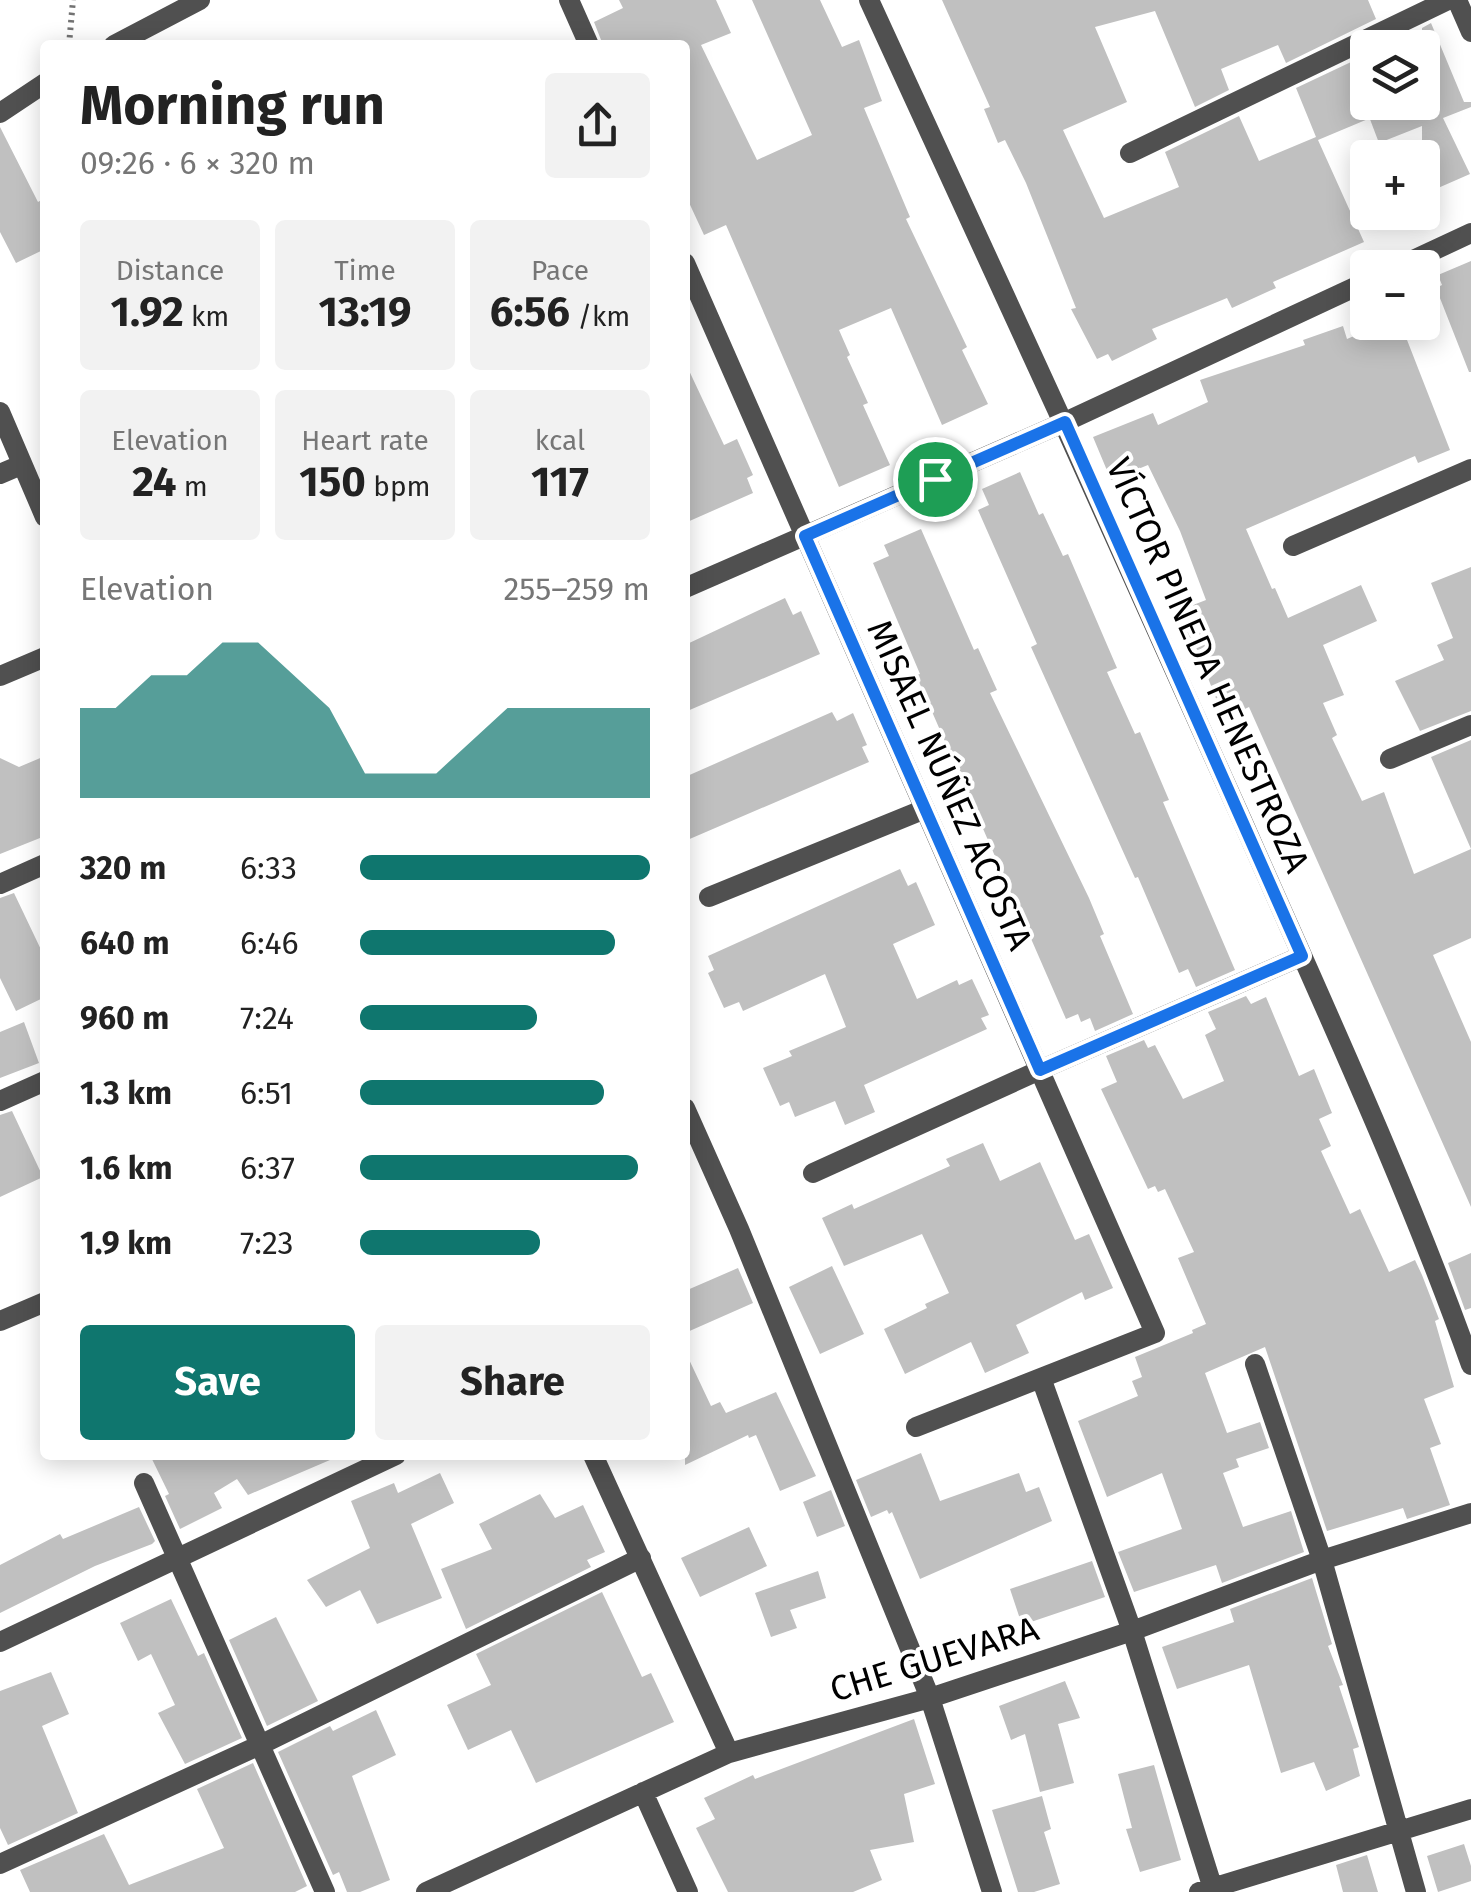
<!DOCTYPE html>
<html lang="en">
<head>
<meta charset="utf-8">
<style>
	:root { --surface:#fff; --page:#f2f2f2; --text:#222; --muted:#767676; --accent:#0f766e }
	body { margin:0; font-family:"Fira Sans",sans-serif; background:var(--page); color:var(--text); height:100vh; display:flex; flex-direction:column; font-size:38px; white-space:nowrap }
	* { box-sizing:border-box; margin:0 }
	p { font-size:32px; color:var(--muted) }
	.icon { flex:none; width:55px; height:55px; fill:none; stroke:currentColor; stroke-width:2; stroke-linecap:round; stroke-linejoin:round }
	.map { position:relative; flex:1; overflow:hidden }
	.panel { position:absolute; left:40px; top:40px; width:650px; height:1420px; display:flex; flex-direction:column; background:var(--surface); border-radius:10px; box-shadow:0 5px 25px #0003 }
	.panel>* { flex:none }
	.tools { position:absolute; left:1350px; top:30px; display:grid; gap:20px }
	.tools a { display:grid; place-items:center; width:90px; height:90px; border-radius:10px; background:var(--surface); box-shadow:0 5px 25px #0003; font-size:50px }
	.pin { position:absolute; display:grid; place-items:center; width:85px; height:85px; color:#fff; margin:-42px; border:5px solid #fff; border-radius:50%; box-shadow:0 2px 10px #0007 }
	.round { display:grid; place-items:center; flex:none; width:105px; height:105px; border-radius:10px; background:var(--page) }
	.overview { display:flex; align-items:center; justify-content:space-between; height:170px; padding:0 40px }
	h1 { font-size:55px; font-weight:700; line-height:75px }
	.figures { display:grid; grid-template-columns:repeat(3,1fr); gap:15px; height:170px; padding:10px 40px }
	.figures div { display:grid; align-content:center; border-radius:10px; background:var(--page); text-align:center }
	.figures b { font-size:42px; font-weight:700 }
	.figures small { font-size:28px; font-weight:400 }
	.figures p { font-size:28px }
	.chart { height:280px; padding:20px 40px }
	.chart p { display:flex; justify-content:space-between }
	.chart svg { width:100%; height:180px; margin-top:10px; fill:var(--accent); opacity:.7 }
	.primary-button { display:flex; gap:20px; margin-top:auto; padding:20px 40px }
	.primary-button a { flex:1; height:115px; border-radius:10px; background:var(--accent); color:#fff; font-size:40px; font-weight:700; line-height:115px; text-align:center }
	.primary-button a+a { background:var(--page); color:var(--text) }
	ul { padding:0 40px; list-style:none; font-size:32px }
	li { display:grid; grid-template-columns:160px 120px 1fr; align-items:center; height:75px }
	li i { height:25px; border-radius:12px; background:var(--accent) }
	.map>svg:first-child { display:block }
</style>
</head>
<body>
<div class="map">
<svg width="1471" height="1892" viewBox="0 0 1471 1892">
	<rect width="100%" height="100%" fill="#fff"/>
	<path fill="#c0c0c0" d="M619,0H716L731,33L701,45L757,160L812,135L752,0H820L842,47L859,40L882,101L864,108L910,217L906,219L967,347L962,350L988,404L942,425L891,308L839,330L850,355L847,357L868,403L863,405L890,465L839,487L726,225L704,235L685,194V45H603L594,22L623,8Z
		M942,0H1368L1376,19L1286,63L1278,45L1221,69L1229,90L1195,107L1155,11L1095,27L1127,102L1063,130L1104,218L1179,187L1165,152L1239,116L1259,161L1316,137L1296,88L1368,54V102H1422V28L1431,23L1464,102H1471V107L1443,118L1470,174L1422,195V126L1379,143L1368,114V119L1318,140L1364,242L1273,282L1276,288L1232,308L1227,298L1152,329L1157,339L1112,361L1108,354L1097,359L1071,309L1076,308L1026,183L1005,140L998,143L984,109L990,107Z
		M0,127L38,202L45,198V249L16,263L0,232Z
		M1471,261V372H1469L1436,288L1442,285L1438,275Z
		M1386,322H1400L1450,450L1418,463L1415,456L1246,529L1272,589L1275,588L1288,618L1361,585L1377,621L1323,645L1344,695L1323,703L1337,735L1332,738L1362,801L1384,792L1414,874L1471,849L1431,757L1471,740V938L1433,955L1471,1042V1207L1249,707L1224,719L1192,637L1186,639L1175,612L1206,600L1180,531L1148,465L1111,480L1093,437L1153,413L1158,425L1208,402L1200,380L1305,345L1303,340L1343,326L1347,339Z
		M685,362L724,445L737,439L753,475L747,478L753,493L685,523Z
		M1020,472L1039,515L1043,513L1063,556L1068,554L1117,668L1107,672L1135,734L1140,732L1169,800L1163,802L1235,970L1196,987L1188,969L1179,973L1138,877L1135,878L1031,647L1037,644L978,510L989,505L982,489Z
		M921,529L974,650L978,648L997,690L990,693L1089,898L1104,934L1100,936L1133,1014L1095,1031L1090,1018L1081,1022L1078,1014L1066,1019L916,675L920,674L873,563L889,556L884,545Z
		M1471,567V711L1420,731L1395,681L1444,660L1437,645L1453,638L1431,583Z
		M785,598L793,615L801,611L820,654L685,712V645Z
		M832,712L837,721L853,713L867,745L862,747L869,762L685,841V777Z
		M45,756V836L0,854V758L19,767Z
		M900,869L908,886L916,882L935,925L893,944L917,999L957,980L959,985L972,979L989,1015L981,1018L987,1029L864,1085L875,1112L845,1125L835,1101L795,1117L789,1102L780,1106L763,1068L792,1056L789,1051L846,1027L825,974L743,1011L739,1002L724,1008L708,973L714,970L708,956Z
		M14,893L45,958V997L16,1011L0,978V898Z
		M1246,996L1251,1004L1266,997L1299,1076L1314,1069L1332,1113L1319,1119L1331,1146L1321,1151L1350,1214L1360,1209L1389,1272L1415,1260L1422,1275L1439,1319L1435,1321L1454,1387L1424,1399L1441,1444L1430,1448L1450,1505L1407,1519L1403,1508L1327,1531L1265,1347L1205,1373L1227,1433L1260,1422L1269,1448L1236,1459L1239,1467L1223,1473L1243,1527L1291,1511L1304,1552L1222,1583L1216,1565L1134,1592L1118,1552L1182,1529L1162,1473L1107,1497L1078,1421L1138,1396L1132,1381L1142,1377L1135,1357L1193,1333L1192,1330L1206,1324L1178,1258L1194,1252L1165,1189L1158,1192L1155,1186L1148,1189L1101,1089L1117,1082L1106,1056L1144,1040L1148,1048L1155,1045L1183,1099L1224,1081L1205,1035L1216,1029L1208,1012Z
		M24,1022L39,1063L0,1078V1032Z
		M12,1111L43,1177L0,1197V1115Z
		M983,1143L1000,1181L1040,1162L1075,1240L1089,1234L1113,1288L1085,1300L1082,1292L1016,1325L1029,1353L985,1373L971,1342L905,1374L884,1329L927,1308L925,1304L949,1293L922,1234L844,1266L822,1218L852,1204L854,1209L950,1166L946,1159Z
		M1471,1253V1308L1465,1310L1448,1263Z
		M832,1266L864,1334L820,1354L789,1287Z
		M738,1268L753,1303L685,1333V1291Z
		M685,1351L711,1406L720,1402L726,1413L776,1392L816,1476L780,1491L756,1435L749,1438L748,1435L685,1465Z
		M921,1453L940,1501L1019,1473L1026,1492L1039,1487L1052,1521L920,1579L892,1512L889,1514L887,1510L871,1517L856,1480Z
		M150,1455H337V1457L248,1495L237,1479L214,1493L222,1508L180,1529L165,1496L169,1494Z
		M440,1473L454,1503L411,1524L442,1598L377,1624L360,1590L326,1607L307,1580L370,1548L351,1501L394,1483L398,1493Z
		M831,1490L845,1526L817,1537L803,1502Z
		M540,1494L555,1518L583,1505L605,1552L587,1560L591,1567L466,1629L441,1569L492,1549L479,1524Z
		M139,1507L155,1541L152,1544L95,1566L0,1613V1565L60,1534L63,1539Z
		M749,1527L767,1566L700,1597L681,1558Z
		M1092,1561L1105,1597L1022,1625L1010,1589Z
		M818,1571L826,1598L790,1610L797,1628L771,1637L755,1593Z
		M1312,1578L1332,1644L1328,1646L1343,1685L1339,1686L1359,1747L1353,1749L1360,1776L1326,1791L1314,1762L1281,1773L1249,1665L1177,1689L1162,1647L1234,1622L1230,1609Z
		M602,1592L642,1677L651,1673L674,1722L536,1783L511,1730L468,1750L447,1705L491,1685L476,1654Z
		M171,1599L198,1656L204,1653L242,1738L185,1764L158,1713L175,1705L151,1654L138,1661L120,1623Z
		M276,1617L318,1701L267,1726L229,1640Z
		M51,1672L69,1714L42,1726L78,1813L8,1845L0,1828V1691Z
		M1065,1681L1080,1718L1058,1724L1074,1783L1040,1792L1025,1734L1011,1740L999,1706Z
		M376,1710L396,1755L352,1776L390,1880L360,1892H347L339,1872L333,1875L278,1752L330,1726L333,1731Z
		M914,1719L935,1784L904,1794L914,1842L870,1850L882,1880L853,1892H728L696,1828L715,1819L704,1798L753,1775L755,1779Z
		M253,1763L307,1886L295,1892H30L20,1870L104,1834L129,1885L224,1848L197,1789Z
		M1154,1765L1181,1860L1140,1872L1126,1829L1132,1828L1118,1774Z
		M1042,1796L1051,1829L1044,1832L1060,1884L1034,1892H1018L992,1810Z
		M1464,1844L1471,1866V1881L1438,1892L1427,1856Z
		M1367,1855L1378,1892H1343L1336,1865Z"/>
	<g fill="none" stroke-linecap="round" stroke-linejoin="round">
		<path stroke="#727272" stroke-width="6" stroke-dasharray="2.5 5" stroke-linecap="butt" d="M69,45L73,0"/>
		<path stroke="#505050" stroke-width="20" d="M569,0L589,45
			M869,0C995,272 1120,546 1242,820C1321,1000 1405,1180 1471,1365
			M1457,0L1471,32
			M114,45L200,0
			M0,113L45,83
			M1130,153L1448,0
			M685,263L1155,1333L916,1427
			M1396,268L1471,233
			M0,412L45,517
			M0,474L21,465
			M1293,546L1471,469
			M685,588L1065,422L1368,281
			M0,676L45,657
			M1390,759L1471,725
			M0,884L45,864
			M709,897L925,809
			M0,1101L45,1081
			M685,1108L739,1229L930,1698L992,1892
			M813,1173L1040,1070L1302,956
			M0,1321L45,1302
			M1255,1364L1322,1560L1416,1892
			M1041,1378L1132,1631L1214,1892
			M593,1455L729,1753
			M144,1483L325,1892
			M0,1642L396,1455
			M643,1792L688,1892
			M0,1864L260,1745L641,1558
			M426,1892L729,1753L930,1698L1132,1631L1322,1560L1471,1513
			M1199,1892L1471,1809"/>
	</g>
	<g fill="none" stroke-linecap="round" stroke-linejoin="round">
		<g stroke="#fff" stroke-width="20">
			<path id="route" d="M1065,422L1302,956L1040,1070L805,536Z"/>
		</g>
		<use href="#route" stroke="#1a73e8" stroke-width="12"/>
	</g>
	<g text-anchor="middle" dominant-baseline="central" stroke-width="8" stroke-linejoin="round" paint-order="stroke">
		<g font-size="35" fill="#000" stroke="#fff">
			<text transform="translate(1208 665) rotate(66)">VÍCTOR PINEDA HENESTROZA</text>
			<text transform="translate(950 785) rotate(66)">MISAEL NÚÑEZ ACOSTA</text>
			<text transform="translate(934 1659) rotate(-17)">CHE GUEVARA</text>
		</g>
	</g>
</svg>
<div class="tools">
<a><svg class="icon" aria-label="layers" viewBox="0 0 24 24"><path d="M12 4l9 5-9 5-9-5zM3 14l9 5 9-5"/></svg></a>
<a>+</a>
<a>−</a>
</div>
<div class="pin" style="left:935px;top:479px;background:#1e9e55"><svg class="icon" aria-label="arrive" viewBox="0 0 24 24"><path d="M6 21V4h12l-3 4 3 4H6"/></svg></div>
<section class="panel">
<div class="overview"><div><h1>Morning run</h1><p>09:26 · 6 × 320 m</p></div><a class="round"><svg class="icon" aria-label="share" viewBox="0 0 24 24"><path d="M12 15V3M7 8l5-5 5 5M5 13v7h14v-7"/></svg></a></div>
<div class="figures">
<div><p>Distance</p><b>1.92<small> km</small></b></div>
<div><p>Time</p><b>13:19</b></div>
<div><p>Pace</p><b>6:56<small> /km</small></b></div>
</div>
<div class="figures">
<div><p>Elevation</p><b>24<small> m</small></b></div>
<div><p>Heart rate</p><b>150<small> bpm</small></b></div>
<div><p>kcal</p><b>117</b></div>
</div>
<div class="chart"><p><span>Elevation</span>255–259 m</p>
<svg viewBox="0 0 160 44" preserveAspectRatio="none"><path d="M0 44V22L10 22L20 14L30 14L40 6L50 6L60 14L70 22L80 38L90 38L100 38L110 30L120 22L130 22L140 22L150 22L160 22V44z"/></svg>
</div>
<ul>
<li><b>320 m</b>6:33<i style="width:100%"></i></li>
<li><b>640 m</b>6:46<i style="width:88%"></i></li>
<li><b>960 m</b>7:24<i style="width:61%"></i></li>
<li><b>1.3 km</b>6:51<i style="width:84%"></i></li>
<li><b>1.6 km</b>6:37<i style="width:96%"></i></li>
<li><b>1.9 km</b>7:23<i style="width:62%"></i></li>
</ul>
<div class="primary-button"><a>Save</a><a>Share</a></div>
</section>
</div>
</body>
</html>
